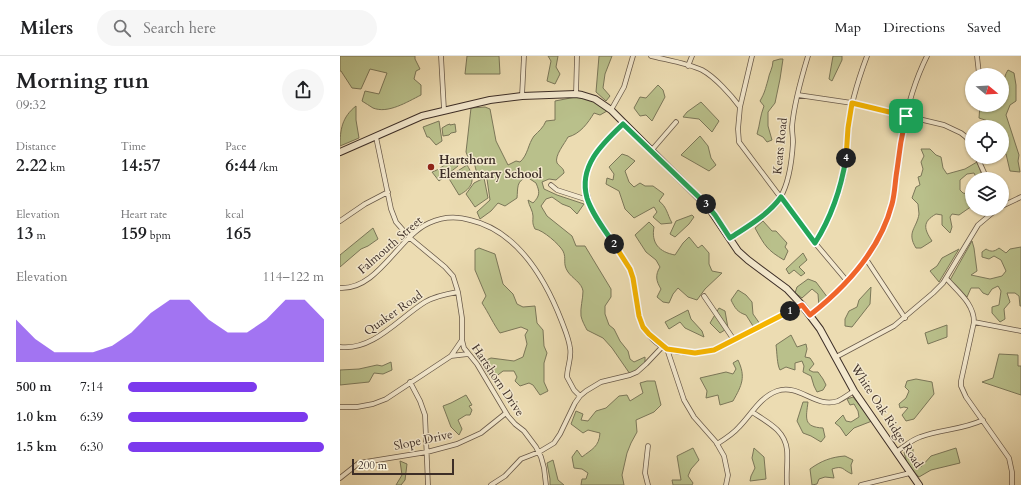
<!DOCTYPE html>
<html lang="en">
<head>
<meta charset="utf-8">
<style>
	:root { --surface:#fff; --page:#f6f6f6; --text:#202124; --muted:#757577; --line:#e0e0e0; --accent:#7c3aed }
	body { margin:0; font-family:Cardo,serif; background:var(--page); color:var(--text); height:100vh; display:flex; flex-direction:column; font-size:15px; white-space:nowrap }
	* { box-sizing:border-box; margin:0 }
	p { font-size:13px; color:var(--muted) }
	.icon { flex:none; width:22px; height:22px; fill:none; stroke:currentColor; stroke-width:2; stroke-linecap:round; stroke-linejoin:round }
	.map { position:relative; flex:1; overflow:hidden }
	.drawer { display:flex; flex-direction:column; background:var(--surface); width:340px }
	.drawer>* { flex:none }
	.needle { width:26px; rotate:108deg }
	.tools { position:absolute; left:625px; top:12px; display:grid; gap:8px }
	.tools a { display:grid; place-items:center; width:44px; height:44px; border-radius:50%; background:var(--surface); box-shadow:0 1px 3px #0004; font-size:20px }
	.scale { position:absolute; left:12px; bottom:10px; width:102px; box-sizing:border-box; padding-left:4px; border:2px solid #3d2e27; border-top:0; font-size:11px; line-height:14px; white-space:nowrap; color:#3d2e27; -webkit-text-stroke:3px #f3e8cd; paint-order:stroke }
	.pin { position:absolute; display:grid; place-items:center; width:34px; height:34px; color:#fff; margin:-17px; border-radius:8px; box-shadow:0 2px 6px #0006 }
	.km { position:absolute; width:20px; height:20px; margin:-10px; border-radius:50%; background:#222; color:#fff; font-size:11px; line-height:20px; text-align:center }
	.round { display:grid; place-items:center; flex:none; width:42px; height:42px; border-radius:21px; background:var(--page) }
	.headline { display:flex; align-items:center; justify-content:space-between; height:68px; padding:0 16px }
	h1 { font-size:22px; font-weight:600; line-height:30px }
	.metrics { display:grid; grid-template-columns:repeat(3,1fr); gap:6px; height:68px; padding:4px 16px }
	.metrics div { display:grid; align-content:center }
	.metrics b { font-size:17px; font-weight:600 }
	.metrics small { font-size:11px; font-weight:400 }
	.metrics p { font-size:11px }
	.chart { height:112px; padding:8px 16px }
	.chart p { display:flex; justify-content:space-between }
	.chart svg { width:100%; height:72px; margin-top:4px; fill:var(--accent); opacity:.7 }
	ul { padding:0 16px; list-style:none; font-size:13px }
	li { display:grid; grid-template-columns:64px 48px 1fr; align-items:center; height:30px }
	li i { height:10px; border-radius:5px; background:var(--accent) }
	header { display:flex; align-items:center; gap:24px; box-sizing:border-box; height:56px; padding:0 20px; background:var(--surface); border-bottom:1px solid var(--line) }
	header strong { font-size:19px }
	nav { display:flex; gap:22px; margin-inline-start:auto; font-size:14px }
	.search { width:280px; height:36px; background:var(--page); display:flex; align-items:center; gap:10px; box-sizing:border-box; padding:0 14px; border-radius:22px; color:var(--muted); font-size:15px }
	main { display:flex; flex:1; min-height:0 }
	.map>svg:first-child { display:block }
</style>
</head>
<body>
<header>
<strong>Milers</strong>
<div class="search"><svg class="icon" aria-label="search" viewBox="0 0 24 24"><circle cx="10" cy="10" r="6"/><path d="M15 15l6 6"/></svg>Search here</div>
<nav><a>Map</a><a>Directions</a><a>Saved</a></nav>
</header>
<main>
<section class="drawer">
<div class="headline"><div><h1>Morning run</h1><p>09:32</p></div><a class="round"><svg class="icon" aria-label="share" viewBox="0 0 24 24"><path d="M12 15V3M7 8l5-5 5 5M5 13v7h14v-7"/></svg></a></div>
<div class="metrics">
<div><p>Distance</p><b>2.22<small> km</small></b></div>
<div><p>Time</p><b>14:57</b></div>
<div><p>Pace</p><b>6:44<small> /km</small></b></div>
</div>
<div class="metrics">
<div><p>Elevation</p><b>13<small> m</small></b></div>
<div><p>Heart rate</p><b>159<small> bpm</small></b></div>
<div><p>kcal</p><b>165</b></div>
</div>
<div class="chart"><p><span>Elevation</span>114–122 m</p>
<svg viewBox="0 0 160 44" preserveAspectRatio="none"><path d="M0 44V18L10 30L20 38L30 38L40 38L50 34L60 26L70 14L80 6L90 6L100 18L110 26L120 26L130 18L140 6L150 6L160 18V44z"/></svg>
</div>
<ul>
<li><b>500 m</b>7:14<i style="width:66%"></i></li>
<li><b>1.0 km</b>6:39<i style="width:92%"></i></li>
<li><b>1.5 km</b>6:30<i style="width:100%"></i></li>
</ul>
</section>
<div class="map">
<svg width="681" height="429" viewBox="0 0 681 429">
	<rect width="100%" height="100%" fill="#ecdcb2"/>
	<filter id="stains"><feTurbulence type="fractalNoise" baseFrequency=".005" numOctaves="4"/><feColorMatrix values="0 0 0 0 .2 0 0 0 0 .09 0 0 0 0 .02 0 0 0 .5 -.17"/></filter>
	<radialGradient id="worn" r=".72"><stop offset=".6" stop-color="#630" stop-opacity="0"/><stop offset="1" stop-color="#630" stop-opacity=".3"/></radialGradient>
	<path fill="#b9c08b" stroke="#7b7759" d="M0,0H75V3L80,13L76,15L74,23L81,29V39C67,46 48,58 33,52C29,50 26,47 22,45L25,35L39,38L47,17L30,13L21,33L12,32L1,15H0Z
		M127,0H159L160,18H125Z
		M208,0H218L216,11L220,18L215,28L207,25L211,5Z
		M259,0H272L265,18L263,32L270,40L266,45L256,36Z
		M493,0H502V4L492,25L489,23Z
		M440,3H443L440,23L435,47L428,56V70L432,84L427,86L423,81L417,78C420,68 420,60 424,50L420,45C425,36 425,34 428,24C429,17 433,12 433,5Z
		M668,14L674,17L676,29V45L670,49L666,59L679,99L678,105L680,116L670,115L666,98L662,96V93L666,87L662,84V71H651L648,65L639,62L640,49H662C662,38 662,23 668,14Z
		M318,29L323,34L325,41L312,65L306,59L300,60L294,52L300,41L306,42Z
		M241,40L257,47L267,55L260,59L254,57C248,67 240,78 228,81C225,87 214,100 217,107C220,111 224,112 224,117L216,124L209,123L202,126L204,133L217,139L244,148L237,158L230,151L222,148L212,141L206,143L201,150L207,160L232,180L236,190H245L271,233V241L265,250V258L269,269L274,273L280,285L288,295L290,303L294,306L305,301V308L290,318L272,292L263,282L247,274C245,270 242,265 241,260C240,252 243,243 243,235C242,227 232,222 228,216C222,207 227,203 223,195C219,188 203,174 195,173C192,167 193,166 193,160C193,155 189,150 188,144L193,147C200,140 200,136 196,127L187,121C176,125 178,132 177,142L165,150L158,147L151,155L140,163L137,156L150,144L146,116L137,118L134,106L129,104L126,96L131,52L145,51L150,53L156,85L168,109L176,105L180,106C188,99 188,88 194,80C199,75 203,72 206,65L215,64V45Z
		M361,46L379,65L372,76L359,63L343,61L347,56Z
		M16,50V64L19,82L0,90C0,74 2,61 16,50Z
		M99,65L102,85L96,89L89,81H87L83,71Z
		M110,68V69L115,68L116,76L111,77L109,79L103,80L102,72L107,69Z
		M360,80L368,90L371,102L376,109L369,115L341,99Z
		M581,93H590L596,99L601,101L603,112L607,118L625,113L637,106L642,119L637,123L634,117L627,118L620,124V134L623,137L632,139V150L619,159L612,158L610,161L612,171L610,177L602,169V159L596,158C582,166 584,173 592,185L581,192H576C566,176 577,172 579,158C579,155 578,151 578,148L572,142L576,131L580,129L578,121L581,120L583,113L581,106L584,100Z
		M282,98L288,100L295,105L285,115L289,126L294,131L300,127L305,130H313L324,138L319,145C327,151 327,158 332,167L321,168L313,161L317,156L314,151L294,162L285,153L279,135L266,128L267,122L273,124L274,118L269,111Z
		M114,102L118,110L99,125L92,116C99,114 107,107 114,102Z
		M127,109C136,123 133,132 119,139L108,121Z
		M144,122L148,142L135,151L126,138L134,127Z
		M352,159L354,161L349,168L335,181L330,178L336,165Z
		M423,165L432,175H436L447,187L445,191L448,195L444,204C427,194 425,190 415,172Z
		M309,166L314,171C311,187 319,196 335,199L343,187L349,181L358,192L362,189L369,197V208L372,215L382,217L365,233L357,244L348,241L338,232L333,238L329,247L323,246L317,241L321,233C316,225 315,219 320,211L316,204L306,196L295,179Z
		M33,172L38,183L28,190L21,193L0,211V199Z
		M632,185L634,192L637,215L631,219L650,223L662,220L666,215L661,204L654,200L649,203L642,201V196L646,193C651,196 654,196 659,192L666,197L670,193L681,191V250H680L679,240L675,237H667L670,246L664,253L665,263L660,266L652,257V251L659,249L661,235L658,230L652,233L648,239L643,237L639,232H631L627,241L610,224Z
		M139,192L155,198L163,228L173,238L177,248L183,251L195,250L197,267L203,274L204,290L207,297L204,307V326L208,335L200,339L193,329L189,327L180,330L175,325L177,321L174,315H163L154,322L149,320L142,309L144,305L151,302L174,305L183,301L187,288L185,279L188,274L181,271L160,277C154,269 148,256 142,247L146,240L135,214V194Z
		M619,193L599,226L590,215L597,210L602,202Z
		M463,197L467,204L459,211L465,217L461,220L454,214L449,218L446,213Z
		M468,223L476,226L488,242L479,251L478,238L472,233L462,242L455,237L457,231Z
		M531,231L530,248L512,271L505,270V263L509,255L517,251L519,244Z
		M398,234L406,239L412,246L413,258L420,268L413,270L406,259C397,256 395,252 391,244Z
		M379,252L385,255L388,272L380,277L370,267Z
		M348,254L351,263L362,275L364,281L345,272L340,266L329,273L325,266Z
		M607,269V281L588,288L585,277Z
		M451,279L457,291L466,288L467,293L465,301L470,302L474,308L469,314L473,316H478L483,323L486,329L483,334L477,336L474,330L471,320L463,316L464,310L462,305L455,307V314L446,311L440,314C437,309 437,296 436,289Z
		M659,298L678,299V310H681V339L642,326L653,322Z
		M398,304C406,321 402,329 393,345L380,349L378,339L366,342L367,335L360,322L386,316L393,318L396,313L393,307Z
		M51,306L52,314L43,318L34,317L29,326L0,329V314L19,313L37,309L42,310Z
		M576,323L592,326L594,338L574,363L566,365L562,359L568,352L564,351L560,352L559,348L566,342L569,335L565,331L567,325Z
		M307,325H315L321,349L314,356L296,364L297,376L291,387L287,397L282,419L284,429H241L242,423H246L248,417L242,413L234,412L232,401L237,394L242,401C252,393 259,391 260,377L248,374L243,377L231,368L236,355L243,358L241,364L248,365L256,355L266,352L279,340L287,339L290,345L303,337L300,327Z
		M126,339L132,349L129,350L132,354L130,359H126L118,364L122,373L119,379L111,371L103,350L111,347Z
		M513,341L532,365L514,372L506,380L500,371L495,367L503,359L506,365L511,366L519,361L518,355L514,348L510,349L507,343Z
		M463,346H468C466,362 463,371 483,372L485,381L481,386L471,380L463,377L457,365Z
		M353,392L359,404L351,413L348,420L353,427L352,429H333L332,424H341L337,400Z
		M414,392L424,401L426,423L410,425L411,420L415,412L412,402Z
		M569,392L573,393V400L581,411L591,400L616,392L620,407L591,414L579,421L567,408L564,396Z
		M505,400L513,404L511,409L512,418C502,414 504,409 492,413L494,422L485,421L479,423L477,428L472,429L470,413C481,405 491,401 505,400Z
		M213,404L218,424L224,429H210V423L207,407Z
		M60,405L67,408L65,424L61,429H56L62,419Z"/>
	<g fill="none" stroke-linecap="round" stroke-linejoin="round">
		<g stroke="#695a4a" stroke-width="5.5">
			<path id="street" d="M101,0L104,54
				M311,0C327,4 347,7 362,14C375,21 391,39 400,51L398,73L399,86L475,187L507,225
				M637,0L639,18
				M348,10L352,0
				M236,38L237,0
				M458,39L512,47L604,69L621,77L626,81L632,90
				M182,40L184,0
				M400,51L412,0
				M271,54L284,31L293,0
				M283,68C256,93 235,113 252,153L290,213C297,231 294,252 303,270C307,279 317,289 327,293C339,298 363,298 375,293C389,287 402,279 416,272C431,264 447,257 462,249
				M36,81L51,153L56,166L70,182L105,211L113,220L118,236L122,262V284L124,292L137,308L168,360L175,368L184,375L196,391L201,401L204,412L206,429
				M311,95L336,66
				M637,101L647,123
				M211,129L217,134L248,144
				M662,150L681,141
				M0,165L25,148L48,136
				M390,182C407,171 429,160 440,142C449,127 452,104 453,86C453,81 452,76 452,71C454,47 461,23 468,0
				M475,187C488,167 497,145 503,122C506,106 506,90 508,74C510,48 518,24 527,0
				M526,203L565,262
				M606,222C617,235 634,247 634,266L621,325V330L626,341L669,402L672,416V429
				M0,232C38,234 58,181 89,167C102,161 116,160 130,164C178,175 205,222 222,266C225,274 229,283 230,292C232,302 227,311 227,321L234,334L240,340
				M364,240L394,284
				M470,259C507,230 539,194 552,148C558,126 558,101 562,78C567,52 575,24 587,0
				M634,266L681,275
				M0,291C33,295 59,262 85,246C95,240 106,238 118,236
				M327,293L344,344L354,361L376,386L384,400L388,419L386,429
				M111,300L122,284
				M496,301L554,270L593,237L603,227L638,169L657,153
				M70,326L80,345L85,359L88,429
				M0,351H17L33,348L46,343L111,300L128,298
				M412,356C427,366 445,374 447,394C448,406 446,417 447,429
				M377,388C385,383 393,378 399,371C411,359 420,341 437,335C459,327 476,353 498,345C504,342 509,338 514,335
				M308,390L305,417L308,429
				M556,396C564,391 571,384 580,381C601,373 622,374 643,364
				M0,422L19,407L87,396L117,388L141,377L166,357
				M151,429L165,420L181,403L199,396L214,387L220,378L235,347L240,340L246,335L261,326L290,319L297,316L306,308L323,290
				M521,429L570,417"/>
		</g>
		<g stroke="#3d2e27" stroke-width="8">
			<path id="secondary" d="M0,96L82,60L150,44L182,40L236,38L242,39L255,43L271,54L369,152L398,195L408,204L447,233L462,249L480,273L514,335L579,429"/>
		</g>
		<use href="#street" stroke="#f3e8cd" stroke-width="4"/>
		<use href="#secondary" stroke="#f3e8cd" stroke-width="6"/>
	</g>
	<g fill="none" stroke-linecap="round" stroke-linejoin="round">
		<g stroke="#fff" stroke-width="8">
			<path id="split-1" d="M450,255L462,249L470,259C507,230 540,194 552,148C555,137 555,125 557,114C559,96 562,78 566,60"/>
		</g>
		<g stroke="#fff" stroke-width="8">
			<path id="split-2" d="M274,188L290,213L293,222L299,260L303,271L309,278L327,293L355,297L374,294L450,255"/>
		</g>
		<g stroke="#fff" stroke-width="8">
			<path id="split-3" d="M274,188C264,173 252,158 247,142C238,110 263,87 283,68L366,148"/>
		</g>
		<g stroke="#fff" stroke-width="8">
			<path id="split-4" d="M366,148L375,159L390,182C408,170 428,159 441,141L475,187C492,160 501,133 506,102"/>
		</g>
		<g stroke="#fff" stroke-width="8">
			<path id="split-5" d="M506,102L508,72L512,47L566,60"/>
		</g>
		<use href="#split-1" stroke="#f0652b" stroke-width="5"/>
		<use href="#split-2" stroke="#f5b400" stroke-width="5"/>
		<use href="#split-3" stroke="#22a559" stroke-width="5"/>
		<use href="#split-4" stroke="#22a559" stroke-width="5"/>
		<use href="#split-5" stroke="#f5b400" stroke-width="5"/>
	</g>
	<circle fill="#8f2418" stroke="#f3e8cd" stroke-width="1.5" cx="91" cy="111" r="4"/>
	<g text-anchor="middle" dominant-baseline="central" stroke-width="3" stroke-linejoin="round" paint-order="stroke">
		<g font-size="12" fill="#3d2e27" stroke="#f3e8cd">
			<text transform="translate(440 90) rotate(-84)">Keats Road</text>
			<text transform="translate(50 189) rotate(-41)">Falmouth Street</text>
			<text transform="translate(53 257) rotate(-35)">Quaker Road</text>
			<text transform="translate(158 324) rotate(56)">Hartshorn Drive</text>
			<text transform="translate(547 360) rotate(57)">White Oak Ridge Road</text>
			<text transform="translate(83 384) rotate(-12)">Slope Drive</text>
		</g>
		<g font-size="12" font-weight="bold" fill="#3d2e27" stroke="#f3e8cd" text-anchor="start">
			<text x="99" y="104">Hartshorn<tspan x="99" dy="14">Elementary School</tspan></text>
		</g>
	</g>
	<rect width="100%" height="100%" filter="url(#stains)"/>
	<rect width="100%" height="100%" fill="url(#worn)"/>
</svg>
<div class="tools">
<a><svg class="needle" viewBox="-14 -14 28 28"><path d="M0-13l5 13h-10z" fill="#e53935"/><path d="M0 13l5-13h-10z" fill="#757577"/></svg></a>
<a><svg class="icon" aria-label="locate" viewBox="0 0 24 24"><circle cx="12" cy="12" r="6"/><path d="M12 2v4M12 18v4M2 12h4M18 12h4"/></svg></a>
<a><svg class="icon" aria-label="layers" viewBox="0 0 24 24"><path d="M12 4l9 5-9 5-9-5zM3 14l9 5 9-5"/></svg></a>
</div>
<div class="scale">200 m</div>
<div class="pin" style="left:566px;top:60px;background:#1e9e55"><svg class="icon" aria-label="arrive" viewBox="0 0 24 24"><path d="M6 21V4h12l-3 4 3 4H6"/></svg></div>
<b class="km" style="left:450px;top:255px">1</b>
<b class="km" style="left:274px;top:188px">2</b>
<b class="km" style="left:366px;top:148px">3</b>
<b class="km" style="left:506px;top:102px">4</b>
</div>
</main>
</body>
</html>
